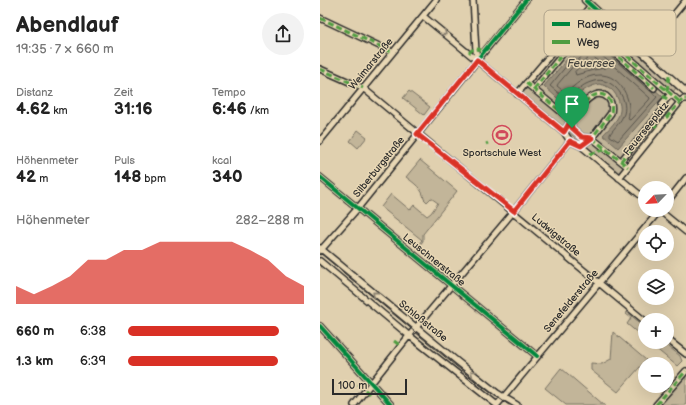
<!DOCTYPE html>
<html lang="de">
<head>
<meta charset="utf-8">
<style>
	:root { --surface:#fff; --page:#f2f2f2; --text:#222; --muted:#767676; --accent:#d93025 }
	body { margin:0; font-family:"Balsamiq Sans",sans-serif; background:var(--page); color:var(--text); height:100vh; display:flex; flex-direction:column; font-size:15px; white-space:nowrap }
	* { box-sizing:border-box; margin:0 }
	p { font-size:13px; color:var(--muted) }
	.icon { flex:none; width:22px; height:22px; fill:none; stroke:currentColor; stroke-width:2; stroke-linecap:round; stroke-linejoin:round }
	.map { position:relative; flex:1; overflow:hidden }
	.side { display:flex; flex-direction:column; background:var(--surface); width:320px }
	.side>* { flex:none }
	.needle { width:26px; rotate:245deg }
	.tools { position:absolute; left:318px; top:181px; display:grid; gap:8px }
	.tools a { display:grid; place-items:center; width:36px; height:36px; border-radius:50%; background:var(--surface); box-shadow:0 4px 16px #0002; font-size:20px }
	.scale { position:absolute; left:12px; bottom:10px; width:75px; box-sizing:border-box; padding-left:4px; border:2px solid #2b2b2b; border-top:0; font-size:11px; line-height:14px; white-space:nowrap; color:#2b2b2b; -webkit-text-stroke:3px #e8d7b4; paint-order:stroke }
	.pin { position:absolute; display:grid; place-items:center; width:34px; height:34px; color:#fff; margin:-41px -17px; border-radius:50% 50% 50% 0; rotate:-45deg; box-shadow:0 0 4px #0007 }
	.pin .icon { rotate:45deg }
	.round { display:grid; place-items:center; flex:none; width:42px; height:42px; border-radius:21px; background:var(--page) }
	.headline { display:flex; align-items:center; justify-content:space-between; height:68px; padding:0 16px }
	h1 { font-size:22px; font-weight:700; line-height:30px }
	.figures { display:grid; grid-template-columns:repeat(3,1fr); gap:6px; height:68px; padding:4px 16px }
	.figures div { display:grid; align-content:center }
	.figures b { font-size:17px; font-weight:700 }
	.figures small { font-size:11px; font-weight:400 }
	.figures p { font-size:11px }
	.chart { height:112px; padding:8px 16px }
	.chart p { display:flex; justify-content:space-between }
	.chart svg { width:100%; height:72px; margin-top:4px; fill:var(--accent); opacity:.7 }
	ul { padding:0 16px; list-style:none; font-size:13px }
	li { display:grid; grid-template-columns:64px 48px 1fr; align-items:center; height:30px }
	li i { height:10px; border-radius:5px; background:var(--accent) }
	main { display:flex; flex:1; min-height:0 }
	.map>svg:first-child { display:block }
</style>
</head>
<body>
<main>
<section class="side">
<div class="headline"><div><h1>Abendlauf</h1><p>19:35 · 7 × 660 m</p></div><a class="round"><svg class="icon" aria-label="share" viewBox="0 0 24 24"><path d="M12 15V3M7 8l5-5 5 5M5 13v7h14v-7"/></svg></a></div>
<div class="figures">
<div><p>Distanz</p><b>4.62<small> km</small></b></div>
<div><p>Zeit</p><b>31:16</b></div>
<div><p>Tempo</p><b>6:46<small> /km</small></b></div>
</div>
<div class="figures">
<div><p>Höhenmeter</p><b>42<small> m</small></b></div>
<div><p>Puls</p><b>148<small> bpm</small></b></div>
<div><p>kcal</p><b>340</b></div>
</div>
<div class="chart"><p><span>Höhenmeter</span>282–288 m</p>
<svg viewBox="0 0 160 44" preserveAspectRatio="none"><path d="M0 44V33L10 38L20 33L30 27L40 17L50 17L60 11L70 11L80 6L90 6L100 6L110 6L120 6L130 11L140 17L150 27L160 33V44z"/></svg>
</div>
<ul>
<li><b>660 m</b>6:38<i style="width:86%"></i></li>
<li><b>1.3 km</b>6:39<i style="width:85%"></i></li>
</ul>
</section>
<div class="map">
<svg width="366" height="405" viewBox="0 0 366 405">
	<rect width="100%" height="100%" fill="#e0d0af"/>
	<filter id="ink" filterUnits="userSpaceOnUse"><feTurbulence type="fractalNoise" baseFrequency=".025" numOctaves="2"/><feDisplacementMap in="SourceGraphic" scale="8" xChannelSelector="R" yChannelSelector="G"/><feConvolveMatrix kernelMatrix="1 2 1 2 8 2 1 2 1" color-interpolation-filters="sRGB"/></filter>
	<g filter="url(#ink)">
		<path fill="#c2b599" stroke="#767062" d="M270,12L356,88L342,106L348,112L299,174L202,94Z
			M89,91L110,107L104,115L83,98Z
			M38,130L47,137L38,148L30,141Z
			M100,160L137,191L107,229L103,234V241L98,247L97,246L102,240L61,207L71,194L90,210L94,205L107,216L111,213L118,203L111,198L107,202L104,199C103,189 94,183 86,177Z
			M307,312L325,327V339L307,324L311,318L306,314Z
			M293,332L326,360L298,392L271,370V363L282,364L291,359Z
			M328,342H343L360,356L362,361L357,366Z
			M241,368L284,405H285H246L225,388Z
			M366,374V405H339Z"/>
		<path fill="#988e7a" stroke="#6c665a" d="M270,32L343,97L298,148L283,135C294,123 306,114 297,97C293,89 288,86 279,84C264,87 257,96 247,107L224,86L265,38L266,34Z"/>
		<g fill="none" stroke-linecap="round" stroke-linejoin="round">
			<path stroke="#57534b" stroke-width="1" d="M271,39L337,97L298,141L290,136V134C294,128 301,122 304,114C309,97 291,76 274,81C259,85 257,92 247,100L230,86L265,43Z
				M271,46L330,98L329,100L310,120L308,119C313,101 301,74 279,75C265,75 255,85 246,93L237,86L238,84Z
				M271,55L285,66V68L273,70L256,75L255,72Z"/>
			<g stroke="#2b2b2b" stroke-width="8">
				<path id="minor" d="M153,0L156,51L157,60
					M271,5L264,14L266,20L360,102
					M103,16L244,132L250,141L261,146L325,199
					M0,18L72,52
					M265,27L334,88
					M323,52L366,0
					M0,69L43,88L325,321
					M206,83L251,120L252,128L262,137L272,138L308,167
					M214,89L267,24
					M197,94L253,28
					M244,132C251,120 272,82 288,98C292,102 292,108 291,113L272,138L261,146
					M0,141L116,0
					M301,161L345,107L342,104L350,95
					M0,177L217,356
					M299,178L360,102L363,99H366
					M347,202L366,178
					M339,210L366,232
					M0,248L138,362L177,393L197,405
					M0,251L38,208L206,0
					M0,261L86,333L177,405
					M0,326L71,405
					M347,339L366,354
					M34,405L88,337L194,211L250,141
					M177,405L340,210
					M336,405L366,371"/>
			</g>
			<g stroke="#2b2b2b" stroke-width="9">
				<path id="major" d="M265,0L366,92"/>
			</g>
			<use href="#minor" stroke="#e8d7b4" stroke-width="5"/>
			<use href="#major" stroke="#e8d7b4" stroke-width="6"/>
			<path stroke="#2b2b2b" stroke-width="1" d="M0,253L136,366L164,388L189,405"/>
			<path stroke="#4f9d41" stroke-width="3" stroke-dasharray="6 3" stroke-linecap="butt" d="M271,5L264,14L266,20L360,102
				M0,18L72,52
				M265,27L334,88
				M149,53L152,50L159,49L164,52
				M0,69L43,88
				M206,83L251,120L252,128L262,137L272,138L308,167
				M214,89L267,24
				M347,91L349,76
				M343,96L347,99
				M346,118L363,99H366
				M332,123L338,128
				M244,132C251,120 272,82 288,98C292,102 292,108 291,113L272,138L261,146
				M166,144L168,143
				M270,154L286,149
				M301,161L345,107
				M74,341L81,346
				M38,384L51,395
				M336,405L366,371"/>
			<g stroke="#e8d7b4" stroke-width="6">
				<path id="cycleway" d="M266,1L323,52
					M157,60L206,0
					M0,177L217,356
					M0,326L71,405"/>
			</g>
			<use href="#cycleway" stroke="#00873e" stroke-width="4"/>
		</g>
		<defs><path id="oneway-chevron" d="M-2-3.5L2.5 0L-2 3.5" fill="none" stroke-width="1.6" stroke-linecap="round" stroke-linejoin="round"/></defs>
		<g stroke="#8a8170">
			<use href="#oneway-chevron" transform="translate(124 33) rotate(39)"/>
			<use href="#oneway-chevron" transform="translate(55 294) rotate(-140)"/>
			<use href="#oneway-chevron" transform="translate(153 373) rotate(-142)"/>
		</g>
	</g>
	<g fill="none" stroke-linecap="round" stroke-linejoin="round" filter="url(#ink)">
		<g stroke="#fff" stroke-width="8">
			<path id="route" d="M157,60L244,132L251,120L252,128L262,137L272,138L261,146L250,141L194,211L97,134Z"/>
		</g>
		<use href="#route" stroke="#d93025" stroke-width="5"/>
	</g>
	<defs>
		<g id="stadium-ring" transform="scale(1)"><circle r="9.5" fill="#e8d7b4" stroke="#d1495b" stroke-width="1.5"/><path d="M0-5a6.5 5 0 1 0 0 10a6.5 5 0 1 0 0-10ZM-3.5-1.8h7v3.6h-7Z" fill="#d1495b"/></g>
	</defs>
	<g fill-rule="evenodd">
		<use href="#stadium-ring" x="182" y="135"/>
	</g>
	<g text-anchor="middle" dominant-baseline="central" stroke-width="3" stroke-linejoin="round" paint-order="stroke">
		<g font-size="10" fill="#2b2b2b" stroke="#e8d7b4">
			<text transform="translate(51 64) rotate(-51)">Weimarstraße</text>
			<text transform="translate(326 129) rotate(-51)">Feuerseeplatz</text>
			<text transform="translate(59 167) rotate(-51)">Silberburgstraße</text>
			<text transform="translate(236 235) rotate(40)">Ludwigstraße</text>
			<text transform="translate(114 260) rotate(39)">Leuschnerstraße</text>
			<text transform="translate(251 301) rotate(-50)">Senefelderstraße</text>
			<text transform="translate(103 321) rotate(39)">Schloßstraße</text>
		</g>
		<g font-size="10" fill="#2b2b2b" stroke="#e8d7b4">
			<text x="182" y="153">Sportschule West</text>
		</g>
		<g font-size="11" font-style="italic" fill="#46443f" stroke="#e8d7b4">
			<text x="271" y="63">Feuersee</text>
		</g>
	</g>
	<rect x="224" y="10" width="132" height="46" rx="6" fill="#e8d7b4" stroke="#afa38b" stroke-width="1"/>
	<rect x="232" y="22" width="18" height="4" fill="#00873e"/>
	<rect x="232" y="40" width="18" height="4" fill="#4f9d41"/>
	<g font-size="11" fill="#2b2b2b">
		<text x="257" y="28">Radweg</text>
		<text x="257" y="46">Weg</text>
	</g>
</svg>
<div class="tools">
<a><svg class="needle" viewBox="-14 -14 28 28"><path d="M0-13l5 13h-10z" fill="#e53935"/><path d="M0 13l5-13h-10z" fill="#767676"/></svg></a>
<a><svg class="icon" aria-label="locate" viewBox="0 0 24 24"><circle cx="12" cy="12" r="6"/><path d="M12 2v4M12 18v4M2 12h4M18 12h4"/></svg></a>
<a><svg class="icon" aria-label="layers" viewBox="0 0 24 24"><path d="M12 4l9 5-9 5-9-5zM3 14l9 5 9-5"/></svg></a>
<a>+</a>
<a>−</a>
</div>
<div class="scale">100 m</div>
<div class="pin" style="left:252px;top:128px;background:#1e9e55"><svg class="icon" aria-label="arrive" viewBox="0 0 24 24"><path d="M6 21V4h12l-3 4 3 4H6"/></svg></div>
</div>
</main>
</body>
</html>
